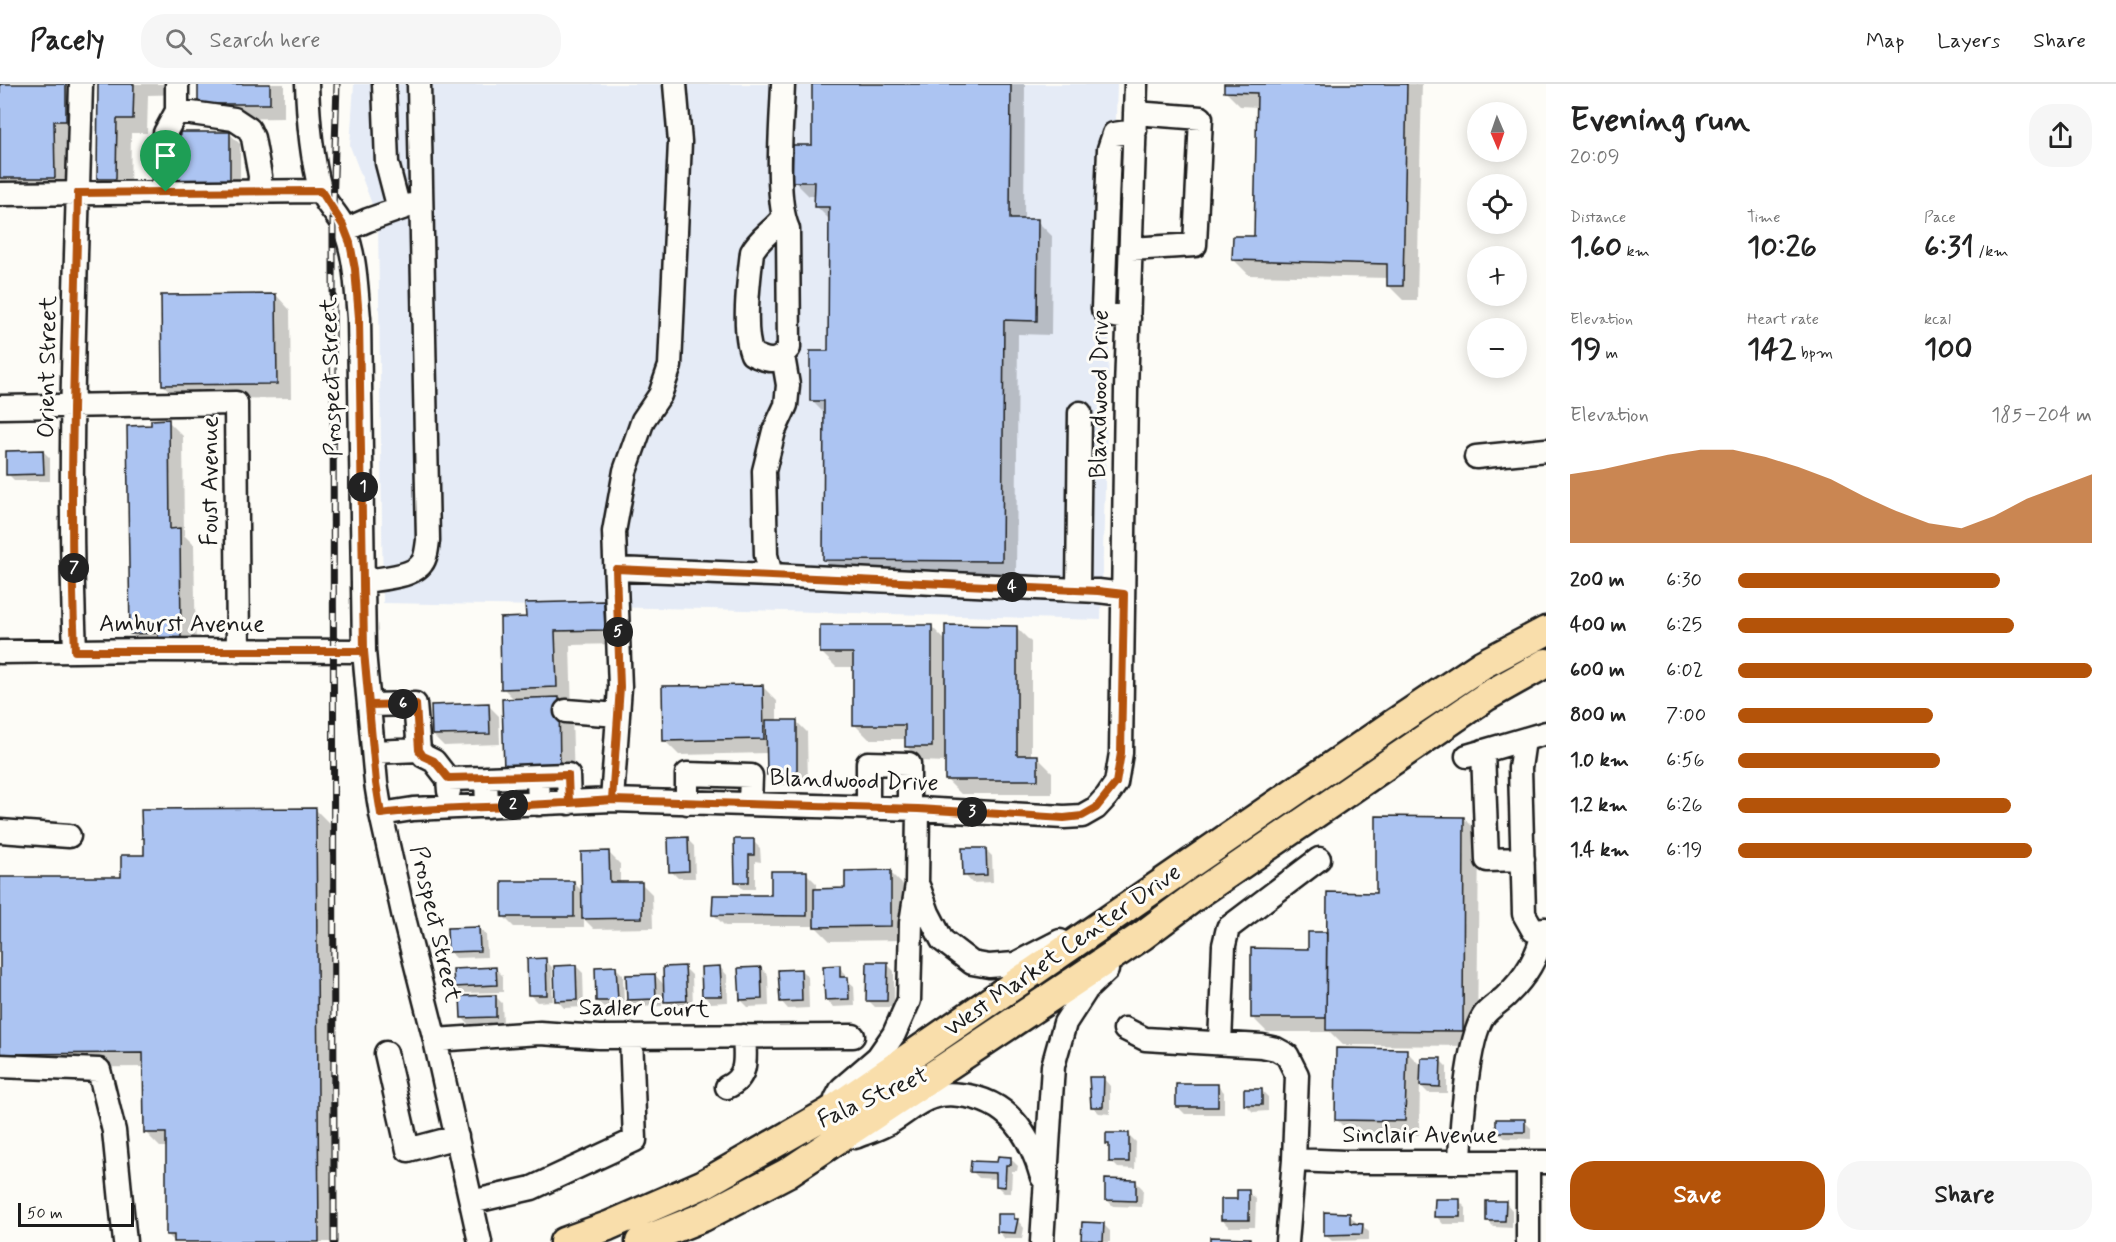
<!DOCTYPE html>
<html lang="en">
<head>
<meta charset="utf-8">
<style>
	:root { --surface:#fff; --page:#f6f6f6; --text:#222; --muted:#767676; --line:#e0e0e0; --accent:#b45309 }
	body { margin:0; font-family:Mynerve,sans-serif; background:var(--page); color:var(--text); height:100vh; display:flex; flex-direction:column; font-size:22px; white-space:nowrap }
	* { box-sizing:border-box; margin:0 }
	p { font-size:20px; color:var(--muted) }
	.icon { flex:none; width:33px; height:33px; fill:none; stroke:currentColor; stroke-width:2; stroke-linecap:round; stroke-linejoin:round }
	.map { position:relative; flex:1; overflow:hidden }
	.panel { display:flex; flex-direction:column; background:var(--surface); width:570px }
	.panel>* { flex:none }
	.needle { width:39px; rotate:178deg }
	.tools { position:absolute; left:1467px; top:18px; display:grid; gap:12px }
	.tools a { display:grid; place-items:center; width:60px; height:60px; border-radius:50%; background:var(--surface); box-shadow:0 3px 15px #0003; font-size:30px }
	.scale { position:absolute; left:18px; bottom:15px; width:116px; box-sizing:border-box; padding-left:6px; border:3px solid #1c1c1c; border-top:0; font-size:16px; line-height:21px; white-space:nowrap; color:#1c1c1c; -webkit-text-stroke:4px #fdfcf7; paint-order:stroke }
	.pin { position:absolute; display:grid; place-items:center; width:51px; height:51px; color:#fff; margin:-62px -26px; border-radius:50% 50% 50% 0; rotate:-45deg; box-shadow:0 0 6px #0007 }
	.pin .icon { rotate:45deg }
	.km { position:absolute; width:30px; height:30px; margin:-15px; border-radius:50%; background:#222; color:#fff; font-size:16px; line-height:30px; text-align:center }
	.round { display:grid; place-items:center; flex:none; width:63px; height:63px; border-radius:24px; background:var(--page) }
	.overview { display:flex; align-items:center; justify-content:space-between; height:102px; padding:0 24px }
	h1 { font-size:33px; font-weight:700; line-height:45px }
	.metrics { display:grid; grid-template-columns:repeat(3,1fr); gap:9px; height:102px; padding:6px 24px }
	.metrics div { display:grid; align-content:center }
	.metrics b { font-size:30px; font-weight:700 }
	.metrics small { font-size:16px; font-weight:400 }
	.metrics p { font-size:16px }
	.chart { height:168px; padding:12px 24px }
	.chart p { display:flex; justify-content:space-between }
	.chart svg { width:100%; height:108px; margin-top:6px; fill:var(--accent); opacity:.7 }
	.primary-button { display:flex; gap:12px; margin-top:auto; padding:12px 24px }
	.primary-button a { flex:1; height:69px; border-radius:24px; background:var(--accent); color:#fff; font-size:24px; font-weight:700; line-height:69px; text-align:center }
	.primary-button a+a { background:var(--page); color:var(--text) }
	ul { padding:0 24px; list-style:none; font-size:20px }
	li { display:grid; grid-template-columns:96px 72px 1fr; align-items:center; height:45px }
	li i { height:15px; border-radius:8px; background:var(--accent) }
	header { display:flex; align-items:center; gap:36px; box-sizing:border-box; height:84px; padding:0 30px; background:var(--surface); border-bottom:2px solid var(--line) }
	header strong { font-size:28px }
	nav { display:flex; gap:33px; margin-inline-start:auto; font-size:21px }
	.search { width:420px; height:54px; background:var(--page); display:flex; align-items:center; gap:15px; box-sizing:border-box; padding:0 21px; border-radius:24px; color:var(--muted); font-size:22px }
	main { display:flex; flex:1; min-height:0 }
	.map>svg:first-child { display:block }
</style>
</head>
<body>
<header>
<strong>Pacely</strong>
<div class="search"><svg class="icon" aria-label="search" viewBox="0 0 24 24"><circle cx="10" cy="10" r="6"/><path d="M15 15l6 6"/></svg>Search here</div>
<nav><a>Map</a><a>Layers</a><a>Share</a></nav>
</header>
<main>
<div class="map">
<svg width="1546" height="1158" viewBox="0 0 1546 1158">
	<rect width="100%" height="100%" fill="#fdfcf7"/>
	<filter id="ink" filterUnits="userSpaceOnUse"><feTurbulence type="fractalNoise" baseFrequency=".0167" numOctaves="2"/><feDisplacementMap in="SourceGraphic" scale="12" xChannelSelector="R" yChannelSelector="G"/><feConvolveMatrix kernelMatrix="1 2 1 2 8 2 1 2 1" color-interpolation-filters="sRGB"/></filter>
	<g filter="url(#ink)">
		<path fill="#e5ebf6" d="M354,0H1117L1101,536L709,525L383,519L378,136L350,62Z"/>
		<path fill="#0003" d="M0,0H80L69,108L0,109Z
			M100,0H188V10L148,11L147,49H131L130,109H114L99,94Z
			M199,0H284V34L214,35Z
			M814,0H1025L1024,137H1037L1052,152L1051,251L1018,250L1016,492L839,490L824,476L825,330L811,316L830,268V136L816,122V112H809L794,97L813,63Z
			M1225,0H1422L1417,216H1403L1388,201V194L1249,191L1234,176L1256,154L1258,23L1240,22L1225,7Z
			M181,49H229L240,60V110Z
			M276,211L290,226L291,314L178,315L163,301Z
			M168,337L183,352L184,451L194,461L196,568L146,564L131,549L152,343Z
			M43,367L50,374V397H15L8,390Z
			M603,519L618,534L619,560L570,561L574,700L520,701L515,616L503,604L527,535Z
			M932,543L947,558L1016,543L1031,558V673H1037L1052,688V710H961L946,695V678L921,677L907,663V655H869L854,640V583H836L821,568Z
			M762,602L777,617V638L796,637L807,648L808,701H780L769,690L768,669L679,671L664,656Z
			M488,621L499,632L500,660L444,662L433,651Z
			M315,725L330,740L333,1158H175L168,1151L167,1063H160L145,1048V983L0,984V795L122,794L146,772V756L143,753Z
			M1464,734L1479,749L1477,962L1343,961L1330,948H1267L1252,933L1310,866Z
			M687,755L694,762L695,794H678L671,787Z
			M753,757L760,764L761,778L755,777V805H743L736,798Z
			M985,765L992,772L993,798L972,799L965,791Z
			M609,769L620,780V800L641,799L652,810L653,844L594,845L584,835V843H514L503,832L573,798L583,808Z
			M890,788L905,803L906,856L830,857L815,842H725L714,831L773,813L806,789L817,800V806H847Z
			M479,844L486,851L487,873L456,874L449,867Z
			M545,876L552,883L553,917L537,918L530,911Z
			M887,880L894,887V923H875L868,916Z
			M576,882L583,889L584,923L564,924L557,916Z
			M720,883L727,891L728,918L711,919L704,912Z
			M839,883L846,890V895L854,902L855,922L833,923L826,915Z
			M616,884L623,891L624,923L605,924L597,917Z
			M685,884L692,891L693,924H672L662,914V922L636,923L629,916L655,891L665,902Z
			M761,884L768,891L769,922L748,923L741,916Z
			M496,885L503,892V908L462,909L455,902Z
			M801,886L808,893L809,924L788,925L781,917Z
			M495,912L502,919L503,939L469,941L462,933Z
			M1406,967L1422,983L1440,976L1447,983V1009H1428L1420,1001L1419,1051L1351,1050L1336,1035Z
			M1103,994L1110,1002V1030L1099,1029L1092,1022Z
			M1217,1001L1224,1008V1030H1185L1178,1023Z
			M1261,1006L1268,1013V1027L1253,1028L1245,1020Z
			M1524,1037L1531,1044V1055L1505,1054L1497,1047Z
			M1129,1051L1136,1058L1135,1085L1118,1084L1111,1077V1063L1108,1060Z
			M1011,1075L1018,1082L1017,1087H1012L1011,1109H1004L997,1102V1095L979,1094L972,1087Z
			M1136,1098L1143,1105L1142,1123L1113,1122L1106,1115Z
			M1248,1108L1256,1115L1255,1143H1229L1222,1136Z
			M1459,1117L1466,1124V1140H1443L1436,1132Z
			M1505,1118L1512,1126V1144L1494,1143L1487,1136Z
			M1349,1131L1356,1138V1141H1362L1369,1148V1156L1332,1157L1325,1150Z
			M1014,1132L1024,1144L1022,1155H1005L998,1147Z
			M1103,1140L1110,1147V1158H1085L1082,1155Z"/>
		<path fill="#acc4f2" stroke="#1c1c1c" stroke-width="1.5" d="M0,0H66V37H54L55,94H0Z
			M98,0H134L133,35H117L116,95H97Z
			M198,0H270V20H198Z
			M812,0H1011L1010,135H1038L1037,237L1004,236L1002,477L823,476L824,317H810V267H828L829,123H814L815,98H792L793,61H812Z
			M1224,0H1407L1403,202H1387V180L1232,176L1233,152H1254L1257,9L1224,8Z
			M180,48H230V99L177,100Z
			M276,210L277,300L162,301L161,211Z
			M169,335L170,445L180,444L181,554H158V549L130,550L127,342L151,341V336Z
			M43,366L44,390L6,391V367Z
			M604,517L605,546L555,547L557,603L501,605L500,534L526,533L525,519Z
			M820,541H932V663H905V641H853V569H820Z
			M945,541L1017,542V671H1038V696H945Z
			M763,601L764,655L663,657L662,602Z
			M559,613L560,686L504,687L502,615Z
			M489,619L490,650L432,651L431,621Z
			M766,636H797V690L767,691Z
			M316,724L319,1158H174V1151H166V1049H144L143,969L0,970V793H121V771H144V754H142L141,725Z
			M1376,732L1464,733L1463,947L1326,946L1327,808L1376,809Z
			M688,753L689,787L669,788L668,754Z
			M734,755H754V771H749V798H735Z
			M962,764H986L987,791L963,792Z
			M609,767L610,798H642V834L582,835L581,768Z
			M891,786V842L814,843V805L845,804V787Z
			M771,787H807V832L712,831L713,811H771Z
			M502,797H574V833H502Z
			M479,843L480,867L448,868L447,844Z
			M1308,848H1327L1326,934H1251V864L1308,865Z
			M546,874L547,911H528L527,875Z
			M867,878H888L887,917H866Z
			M576,881L577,916L555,917L554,882Z
			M840,881V893H848L849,915L825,916L823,882Z
			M616,882L618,917H596L595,883Z
			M685,882L687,917L664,918L663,883Z
			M720,882L722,912H702L701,883Z
			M496,883L497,901L454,903L453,885Z
			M761,883L762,915L740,916L738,884Z
			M801,885L802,917L780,918L778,886Z
			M655,890L656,915L627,916L626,891Z
			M496,911V933L461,934L460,912Z
			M1336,964L1407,965L1405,1037L1335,1036Z
			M1421,974H1441L1440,1003L1420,1002Z
			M1089,993H1104L1103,1023H1091Z
			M1176,1000H1218V1023H1176Z
			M1244,1005H1262V1021H1244Z
			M1496,1035H1525V1048H1496Z
			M1106,1049H1129V1078H1109V1060H1106Z
			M998,1072L1011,1073V1081H1006L1005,1103L996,1102V1089L970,1088L971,1077L997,1078Z
			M1105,1095L1136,1096V1117L1105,1116Z
			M1237,1106H1249V1136H1221V1115H1237Z
			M1435,1115H1460V1133H1434Z
			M1486,1117H1506L1505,1137H1486Z
			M1324,1128L1350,1129V1139L1363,1140L1362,1150L1324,1151Z
			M997,1130H1014V1135H1018L1015,1149L997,1148Z
			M1082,1138L1104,1139L1103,1157L1081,1156Z
			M1210,1153L1250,1154V1158H1210Z"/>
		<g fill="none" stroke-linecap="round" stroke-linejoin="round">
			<g stroke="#1c1c1c" stroke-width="27">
				<path id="minor" d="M307,0C308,32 312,74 320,105C324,119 338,130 344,144C356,172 356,204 359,234L364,567L376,699L381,730L405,838L435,956L480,1158
					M384,0L387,79L399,125
					M783,0C782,37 774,114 788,145L789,264C777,280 769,278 752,270C742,247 749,194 752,168C759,154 773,147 783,134
					M177,27L234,35L249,45L253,54L260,92L259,108
					M166,108L164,101L165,49L177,27V0
					M0,110L321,107
					M345,146L368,136L411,121
					M1131,165L1195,161L1201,34L1135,29
					M1129,234L1108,231L1103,225L1109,65L1114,50L1135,47
					M783,272L788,301L786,321L774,347L764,387L766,471L771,491L1098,507L1123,510
					M0,323L236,319L238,567
					M1476,373L1546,366
					M616,485L771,491
					M364,497C379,495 413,493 422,479C426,474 427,464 428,456L419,0
					M1078,506L1080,329
					M75,567C67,379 76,189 81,0
					M0,568L151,566L364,567
					M369,621L415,620L419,666L424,672L434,677L448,695
					M566,627L618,631
					M1524,656L1520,684L1524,830L1533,846L1546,845
					M1483,667L1487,776L1523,775
					M374,668L419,666
					M1467,672L1546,649
					M538,692L568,691L569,719
					M486,694L538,692L539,720
					M449,707L448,695L486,694L487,722
					M612,716L620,603L614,448L625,387L643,336L660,311L670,282L680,58L675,0
					M687,719V690L751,692L750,720
					M868,724V679L909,680V725
					M381,730L413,725L612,716L918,725L1064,733L1082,732L1096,724L1107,712L1116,699L1121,669L1126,306L1136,0
					M0,747L69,752
					M919,804L928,829L942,856L972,879L989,882L1015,880L1060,857
					M1125,945L1145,955L1262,962L1276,965L1287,971L1297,991L1294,1076L1287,1158
					M435,956L540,949L599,953L853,952
					M1220,959L1224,861L1228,844L1319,775
					M386,969L408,1066L457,1053
					M0,982L99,986L114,1047L125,1158
					M727,1003C749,993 745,973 744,952
					M836,1015L842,1004L878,973L894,950L909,916L911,839L917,800L918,725
					M855,1053C865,1049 876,1046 885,1041C902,1033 915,1018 933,1013C941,1010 952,1010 960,1011C1008,1016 1030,1050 1042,1093
					M1294,1076L1344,1078H1546
					M1460,1078C1461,1047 1467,952 1485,930C1491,923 1500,918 1506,912C1526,893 1538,873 1544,845
					M1528,1078V1158
					M471,1118L532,1104L635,1056L631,952
					M1042,1158L1053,982L1065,939L1087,905L1107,886"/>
			</g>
			<g stroke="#1c1c1c" stroke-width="33">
				<path id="major" d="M564,1158L608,1142L704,1100L828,1029L1393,640L1483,580L1546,547
					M640,1158L703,1133L787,1089L1142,852L1198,810L1487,612L1546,579"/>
			</g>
			<use href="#minor" stroke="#fdfcf7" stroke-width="22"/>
			<use href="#major" stroke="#f9deab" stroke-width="28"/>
			<g stroke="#1c1c1c" stroke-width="7">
				<path id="rail" d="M334,1158L333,125L337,0"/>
			</g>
			<use href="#rail" stroke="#fdfcf7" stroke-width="4.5" stroke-dasharray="14" stroke-linecap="butt"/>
		</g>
	</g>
	<g fill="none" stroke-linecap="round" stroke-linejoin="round" filter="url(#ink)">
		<g stroke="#fff" stroke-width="12">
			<path id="route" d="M166,108L321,107L343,141L350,159L355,185L359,234L364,567L376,699L381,730C417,725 452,724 487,723C529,721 571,719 612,716L918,725L1064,734L1082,732L1096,724L1116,699L1121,669L1124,510L1098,507L616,485L620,603L612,716L569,719L568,691L448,694L434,677L423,672L419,666L416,620L369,621L364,567H75C68,415 75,262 78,109L166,108"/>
		</g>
		<use href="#route" stroke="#b45309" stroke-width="8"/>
	</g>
	<g text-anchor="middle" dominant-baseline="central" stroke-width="6" stroke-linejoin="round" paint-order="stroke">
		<g font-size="24" fill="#1c1c1c" stroke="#fdfcf7">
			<text transform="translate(48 283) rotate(-89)">Orient Street</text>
			<text transform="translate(332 293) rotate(-92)">Prospect Street</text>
			<text transform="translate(1100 310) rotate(-89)">Blandwood Drive</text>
			<text transform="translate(210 397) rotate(-90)">Foust Avenue</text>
			<text x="182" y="540">Amhurst Avenue</text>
			<text transform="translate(854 697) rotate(2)">Blandwood Drive</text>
			<text transform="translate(435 840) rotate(77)">Prospect Street</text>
			<text transform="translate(1063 867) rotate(-35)">West Market Center Drive</text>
			<text transform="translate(644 925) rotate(1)">Sadler Court</text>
			<text transform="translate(873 1014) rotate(-24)">Fala Street</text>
			<text x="1420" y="1051">Sinclair Avenue</text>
		</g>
	</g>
</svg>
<div class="tools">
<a><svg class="needle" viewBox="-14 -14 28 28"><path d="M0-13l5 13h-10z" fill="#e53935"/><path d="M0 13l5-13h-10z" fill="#767676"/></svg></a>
<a><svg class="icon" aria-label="locate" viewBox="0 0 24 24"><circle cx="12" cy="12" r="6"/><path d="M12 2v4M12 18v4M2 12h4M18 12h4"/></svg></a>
<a>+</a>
<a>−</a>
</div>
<div class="scale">50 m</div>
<div class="pin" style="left:166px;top:108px;background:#1e9e55"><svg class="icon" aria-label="arrive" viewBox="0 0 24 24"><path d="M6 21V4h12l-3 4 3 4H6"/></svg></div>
<b class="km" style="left:363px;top:403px">1</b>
<b class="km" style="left:513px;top:721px">2</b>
<b class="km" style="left:972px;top:728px">3</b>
<b class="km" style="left:1012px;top:503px">4</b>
<b class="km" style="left:618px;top:548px">5</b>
<b class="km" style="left:403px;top:620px">6</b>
<b class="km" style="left:74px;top:484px">7</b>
</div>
<section class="panel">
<div class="overview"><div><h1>Evening run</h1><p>20:09</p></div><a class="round"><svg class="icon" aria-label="share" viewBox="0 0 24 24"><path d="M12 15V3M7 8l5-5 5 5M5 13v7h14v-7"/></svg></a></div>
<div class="metrics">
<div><p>Distance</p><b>1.60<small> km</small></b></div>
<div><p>Time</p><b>10:26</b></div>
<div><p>Pace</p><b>6:31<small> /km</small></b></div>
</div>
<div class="metrics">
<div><p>Elevation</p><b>19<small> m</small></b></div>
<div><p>Heart rate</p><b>142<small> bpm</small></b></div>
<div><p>kcal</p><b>100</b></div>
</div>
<div class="chart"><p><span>Elevation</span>185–204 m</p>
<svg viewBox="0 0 160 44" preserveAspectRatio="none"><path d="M0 44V16L10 14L20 11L30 8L40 6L50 6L60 9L70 13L80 18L90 25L100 31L110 36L120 38L130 33L140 26L150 21L160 16V44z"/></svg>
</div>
<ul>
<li><b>200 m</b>6:30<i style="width:74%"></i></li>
<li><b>400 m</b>6:25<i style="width:78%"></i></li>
<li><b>600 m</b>6:02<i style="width:100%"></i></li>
<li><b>800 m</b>7:00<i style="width:55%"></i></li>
<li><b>1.0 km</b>6:56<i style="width:57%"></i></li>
<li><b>1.2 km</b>6:26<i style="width:77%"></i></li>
<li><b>1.4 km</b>6:19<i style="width:83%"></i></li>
</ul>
<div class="primary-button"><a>Save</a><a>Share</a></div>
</section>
</main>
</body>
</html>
